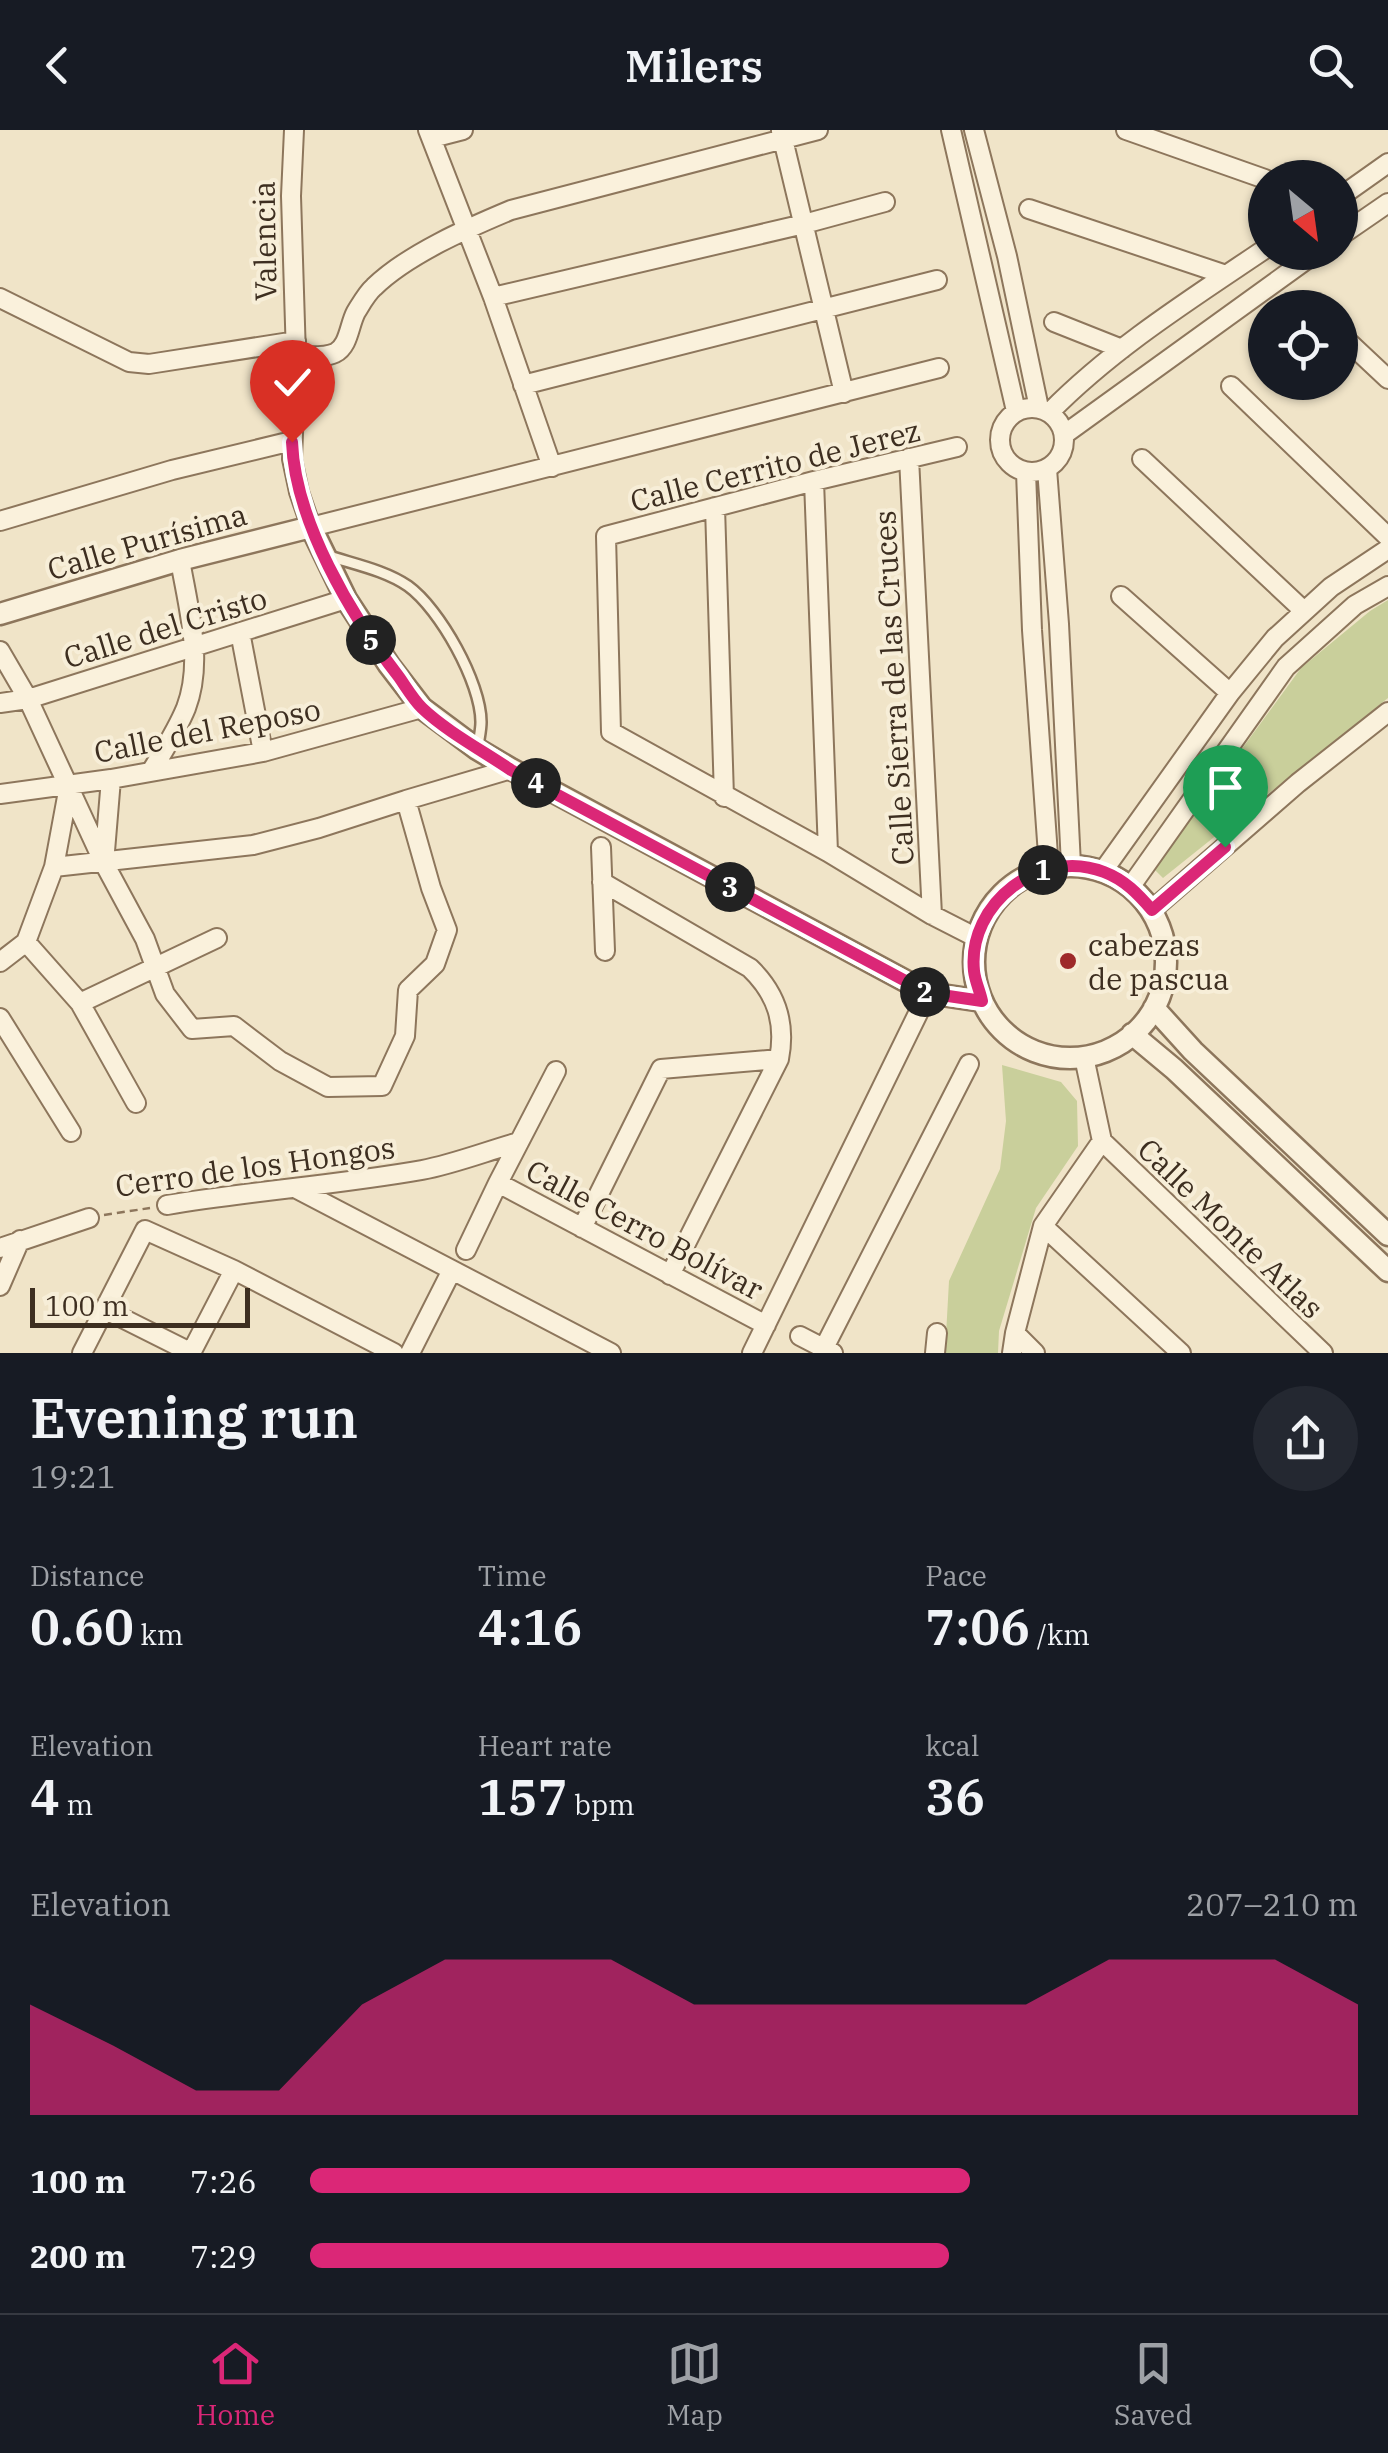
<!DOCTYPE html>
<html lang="en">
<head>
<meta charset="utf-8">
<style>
	:root { --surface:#171b24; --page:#242831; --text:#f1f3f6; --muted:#9ea1a6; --line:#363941; --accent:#db2777 }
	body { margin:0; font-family:"IBM Plex Serif",serif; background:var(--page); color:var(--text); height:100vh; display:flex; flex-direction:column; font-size:38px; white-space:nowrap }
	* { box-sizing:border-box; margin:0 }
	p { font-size:32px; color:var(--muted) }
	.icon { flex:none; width:55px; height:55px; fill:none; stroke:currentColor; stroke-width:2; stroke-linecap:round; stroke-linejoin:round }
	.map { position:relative; height:1223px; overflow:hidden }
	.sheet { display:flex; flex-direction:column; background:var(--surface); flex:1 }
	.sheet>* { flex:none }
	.needle { width:65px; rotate:151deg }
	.controls { position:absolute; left:1248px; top:30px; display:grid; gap:20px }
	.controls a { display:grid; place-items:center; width:110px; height:110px; border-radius:50%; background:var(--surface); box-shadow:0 2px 8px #0004; font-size:50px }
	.scale { position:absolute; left:30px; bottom:25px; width:220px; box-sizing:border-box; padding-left:10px; border:5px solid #3d2e20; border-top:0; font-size:28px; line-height:35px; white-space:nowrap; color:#3d2e20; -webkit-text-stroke:8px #f7eed8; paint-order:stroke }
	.pin { position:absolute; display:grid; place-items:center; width:85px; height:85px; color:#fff; margin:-102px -42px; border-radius:50% 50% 50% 0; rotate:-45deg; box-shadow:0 0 10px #0007 }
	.pin .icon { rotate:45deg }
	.km { position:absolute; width:50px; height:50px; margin:-25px; border-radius:50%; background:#222; color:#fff; font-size:28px; line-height:50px; text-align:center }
	.round { display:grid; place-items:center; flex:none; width:105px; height:105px; border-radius:52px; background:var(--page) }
	.head { display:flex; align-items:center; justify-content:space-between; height:170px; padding:0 30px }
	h1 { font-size:55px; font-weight:600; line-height:75px }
	.stats { display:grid; grid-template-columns:repeat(3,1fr); gap:15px; height:170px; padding:10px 30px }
	.stats div { display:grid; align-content:center }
	.stats b { font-size:50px; font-weight:600 }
	.stats small { font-size:28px; font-weight:400 }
	.stats p { font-size:28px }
	.chart { height:280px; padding:20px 30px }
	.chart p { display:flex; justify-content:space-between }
	.chart svg { width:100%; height:180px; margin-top:10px; fill:var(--accent); opacity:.7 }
	ul { padding:0 30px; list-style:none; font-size:32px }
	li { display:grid; grid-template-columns:160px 120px 1fr; align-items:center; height:75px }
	li i { height:25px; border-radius:12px; background:var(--accent) }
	header { display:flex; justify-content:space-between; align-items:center; height:130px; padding:0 30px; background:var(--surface); font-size:45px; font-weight:600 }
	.menu { display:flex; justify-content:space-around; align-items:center; height:140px; border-top:2px solid var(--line); background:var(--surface); font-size:28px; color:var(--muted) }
	.menu a { display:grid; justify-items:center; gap:5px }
	.menu .active { color:var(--accent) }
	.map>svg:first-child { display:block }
</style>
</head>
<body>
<header><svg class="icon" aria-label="back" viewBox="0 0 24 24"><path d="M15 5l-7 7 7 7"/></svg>Milers<svg class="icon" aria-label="search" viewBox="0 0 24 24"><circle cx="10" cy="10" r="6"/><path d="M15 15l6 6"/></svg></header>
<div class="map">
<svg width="1388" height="1223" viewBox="0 0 1388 1223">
	<rect width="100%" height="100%" fill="#f0e4c8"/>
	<path fill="#c9cf9b" d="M1388,470V568L1163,748L1154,739L1301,538L1370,481Z
		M1002,935L1061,952L1077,971L1078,1016L1036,1078L999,1201L998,1223H945L949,1151L1000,1039L1006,991Z"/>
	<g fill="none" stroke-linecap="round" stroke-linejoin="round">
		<g stroke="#8d765c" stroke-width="14">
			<path id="service" d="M326,425C353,434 385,440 408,456C440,479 481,553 481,592C481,600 479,608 478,616"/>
		</g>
		<g stroke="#8d765c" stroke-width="22">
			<path id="minor" d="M294,0L291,66L296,226L292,329L299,362L311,397L939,238
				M428,0L493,167L552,337
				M951,0L1016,281
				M974,0L1007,126L1039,278
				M1126,0L1265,49
				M781,1L844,263
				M432,8L463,0
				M1340,67L1388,33
				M1029,79L1226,145
				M1340,106L1388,73
				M493,167L804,94L885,72
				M0,168L129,232L149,234L296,211
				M1054,192L1122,219
				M1340,204L1388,249
				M296,226C308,226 324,228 335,223C349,216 349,195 356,182C361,174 367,163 374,157C408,124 468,98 511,80L818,0
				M523,255L937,150
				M1231,256L1388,407
				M1000 310a32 32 0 1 1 64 0a32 32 0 1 1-64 0Z
				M1050,282C1113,218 1191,169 1265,119
				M1065,304L1317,122
				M957,317L814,351L606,406L611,602L828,722L932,785L977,808
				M909,328L932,785
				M1142,329L1304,481
				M1047,339L1059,494L1071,735
				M1026,342L1032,500L1049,739
				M814,351L828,722
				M715,377L724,667
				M0,391L172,340L292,311
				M1121,466L1230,563
				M240,502L263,622
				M0,521L28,569L103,731
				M0,573L28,569L346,469
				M152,640C164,620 177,600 186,578C204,531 188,477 180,430
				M111,649L104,733L145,809L165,864L192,899L234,896L280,931L328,957L382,956L405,906L408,860L435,834L447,800L431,758L406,670
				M0,664L111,649L263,622L422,578
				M601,717L605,821
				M54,737L253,715L319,698L406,670L511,639
				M1103,741L1230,563L1275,508L1331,457L1388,419
				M602,752L750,838C777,864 786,893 779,929L670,1145
				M1131,756L1286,537L1355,475L1388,456
				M1152,780L1298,653L1388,582
				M26,812L80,873L217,808
				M0,832L26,812L54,737L69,656
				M80,873L136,973
				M0,888L71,1002
				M1102,1011L1323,1223
				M498,1053L766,1195
				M297,1059L611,1223
				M167,1075C251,1061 337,1055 422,1040C454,1034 487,1021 519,1012
				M1043,1096L1181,1223
				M582,1098L661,939L779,929
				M0,1118L89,1088
				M466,1120L498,1053L556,941
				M0,1156L20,1110
				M104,1179L192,1223
				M1015,1203L1035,1223
				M800,1206L833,1223
				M824,1218L969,934
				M82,1223L145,1100L234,1140L394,1223
				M191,1223L234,1140
				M410,1223L452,1140
				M752,1223L928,863
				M935,1223L937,1203
				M1012,1223L1015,1203L1043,1096L1102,1011L1084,927"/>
		</g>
		<g stroke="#8d765c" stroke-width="25">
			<path id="tertiary" d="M0,484L180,430L311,397L346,469L389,535L422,578L477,619L511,639L928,863L982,871
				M974 832a96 96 0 1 1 192 0a96 96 0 1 1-192 0Z
				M1154,878L1193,921L1388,1105
				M1132,904L1174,939L1388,1141"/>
		</g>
		<path stroke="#8d765c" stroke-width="2.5" stroke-dasharray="8 5" stroke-linecap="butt" d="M104,1085L150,1078"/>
		<use href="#service" stroke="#faf1dc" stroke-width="9"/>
		<use href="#minor" stroke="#faf1dc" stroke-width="18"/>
		<use href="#tertiary" stroke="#faf1dc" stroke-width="20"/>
	</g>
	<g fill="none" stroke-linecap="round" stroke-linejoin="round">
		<g stroke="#fff" stroke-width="20">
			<path id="route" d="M292,312C295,391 351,486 399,547C406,557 413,569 422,578C446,601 483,621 511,640L928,863L982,871C980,861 975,851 974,841C967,773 1041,717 1104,742C1125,750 1138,764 1152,780L1225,717"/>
		</g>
		<use href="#route" stroke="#db2777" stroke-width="12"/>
	</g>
	<circle fill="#9e2a2b" stroke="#f7eed8" stroke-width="4" cx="1068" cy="831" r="10"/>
	<g text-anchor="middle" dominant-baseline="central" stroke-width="8" stroke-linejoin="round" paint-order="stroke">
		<g font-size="30" fill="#3d2e20" stroke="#f7eed8">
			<text transform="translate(264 111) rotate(-91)">Valencia</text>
			<text transform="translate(775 335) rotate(-14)">Calle Cerrito de Jerez</text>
			<text transform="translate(147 411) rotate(-16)">Calle Purísima</text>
			<text transform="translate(165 497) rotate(-17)">Calle del Cristo</text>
			<text transform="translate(893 558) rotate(-93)">Calle Sierra de las Cruces</text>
			<text transform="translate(207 600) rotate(-11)">Calle del Reposo</text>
			<text transform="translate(255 1036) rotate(-8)">Cerro de los Hongos</text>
			<text transform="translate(1231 1098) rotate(44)">Calle Monte Atlas</text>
			<text transform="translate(645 1099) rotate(28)">Calle Cerro Bolívar</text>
		</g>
		<g font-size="30" fill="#3d2e20" stroke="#f7eed8" text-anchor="start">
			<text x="1088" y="814">cabezas<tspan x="1088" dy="34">de pascua</tspan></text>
		</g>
	</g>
</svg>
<div class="controls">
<a><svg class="needle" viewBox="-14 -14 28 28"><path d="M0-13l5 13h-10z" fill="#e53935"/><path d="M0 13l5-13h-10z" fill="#9ea1a6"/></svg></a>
<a><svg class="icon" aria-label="locate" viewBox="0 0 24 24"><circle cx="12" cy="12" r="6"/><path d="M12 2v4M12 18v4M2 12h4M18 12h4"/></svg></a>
</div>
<div class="scale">100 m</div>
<div class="pin" style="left:1225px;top:717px;background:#1e9e55"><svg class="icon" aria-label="arrive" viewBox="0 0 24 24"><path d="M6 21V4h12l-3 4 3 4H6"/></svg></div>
<div class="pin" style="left:292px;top:312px;background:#d93025"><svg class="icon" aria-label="check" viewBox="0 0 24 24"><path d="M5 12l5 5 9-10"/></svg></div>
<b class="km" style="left:1043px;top:740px">1</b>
<b class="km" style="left:925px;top:862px">2</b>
<b class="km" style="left:730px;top:757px">3</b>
<b class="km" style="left:536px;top:653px">4</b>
<b class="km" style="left:371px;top:510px">5</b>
</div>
<section class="sheet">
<div class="head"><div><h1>Evening run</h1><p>19:21</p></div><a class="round"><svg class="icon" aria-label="share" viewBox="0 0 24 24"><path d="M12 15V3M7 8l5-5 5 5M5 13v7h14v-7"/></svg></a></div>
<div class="stats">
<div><p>Distance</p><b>0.60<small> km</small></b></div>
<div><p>Time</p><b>4:16</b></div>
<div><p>Pace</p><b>7:06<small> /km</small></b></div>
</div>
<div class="stats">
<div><p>Elevation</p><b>4<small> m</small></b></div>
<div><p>Heart rate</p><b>157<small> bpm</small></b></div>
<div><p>kcal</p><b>36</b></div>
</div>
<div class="chart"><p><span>Elevation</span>207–210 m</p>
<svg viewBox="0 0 160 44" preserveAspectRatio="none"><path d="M0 44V17L10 27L20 38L30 38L40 17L50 6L60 6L70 6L80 17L90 17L100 17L110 17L120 17L130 6L140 6L150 6L160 17V44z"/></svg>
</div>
<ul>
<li><b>100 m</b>7:26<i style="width:63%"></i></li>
<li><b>200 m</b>7:29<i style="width:61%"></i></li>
</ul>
</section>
<nav class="menu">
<a class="active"><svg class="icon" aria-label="home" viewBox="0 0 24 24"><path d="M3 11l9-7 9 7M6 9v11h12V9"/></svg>Home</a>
<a><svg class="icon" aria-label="map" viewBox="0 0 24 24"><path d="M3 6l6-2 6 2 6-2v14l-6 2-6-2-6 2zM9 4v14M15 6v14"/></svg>Map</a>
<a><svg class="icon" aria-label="saved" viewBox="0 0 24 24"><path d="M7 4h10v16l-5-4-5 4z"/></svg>Saved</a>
</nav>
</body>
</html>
